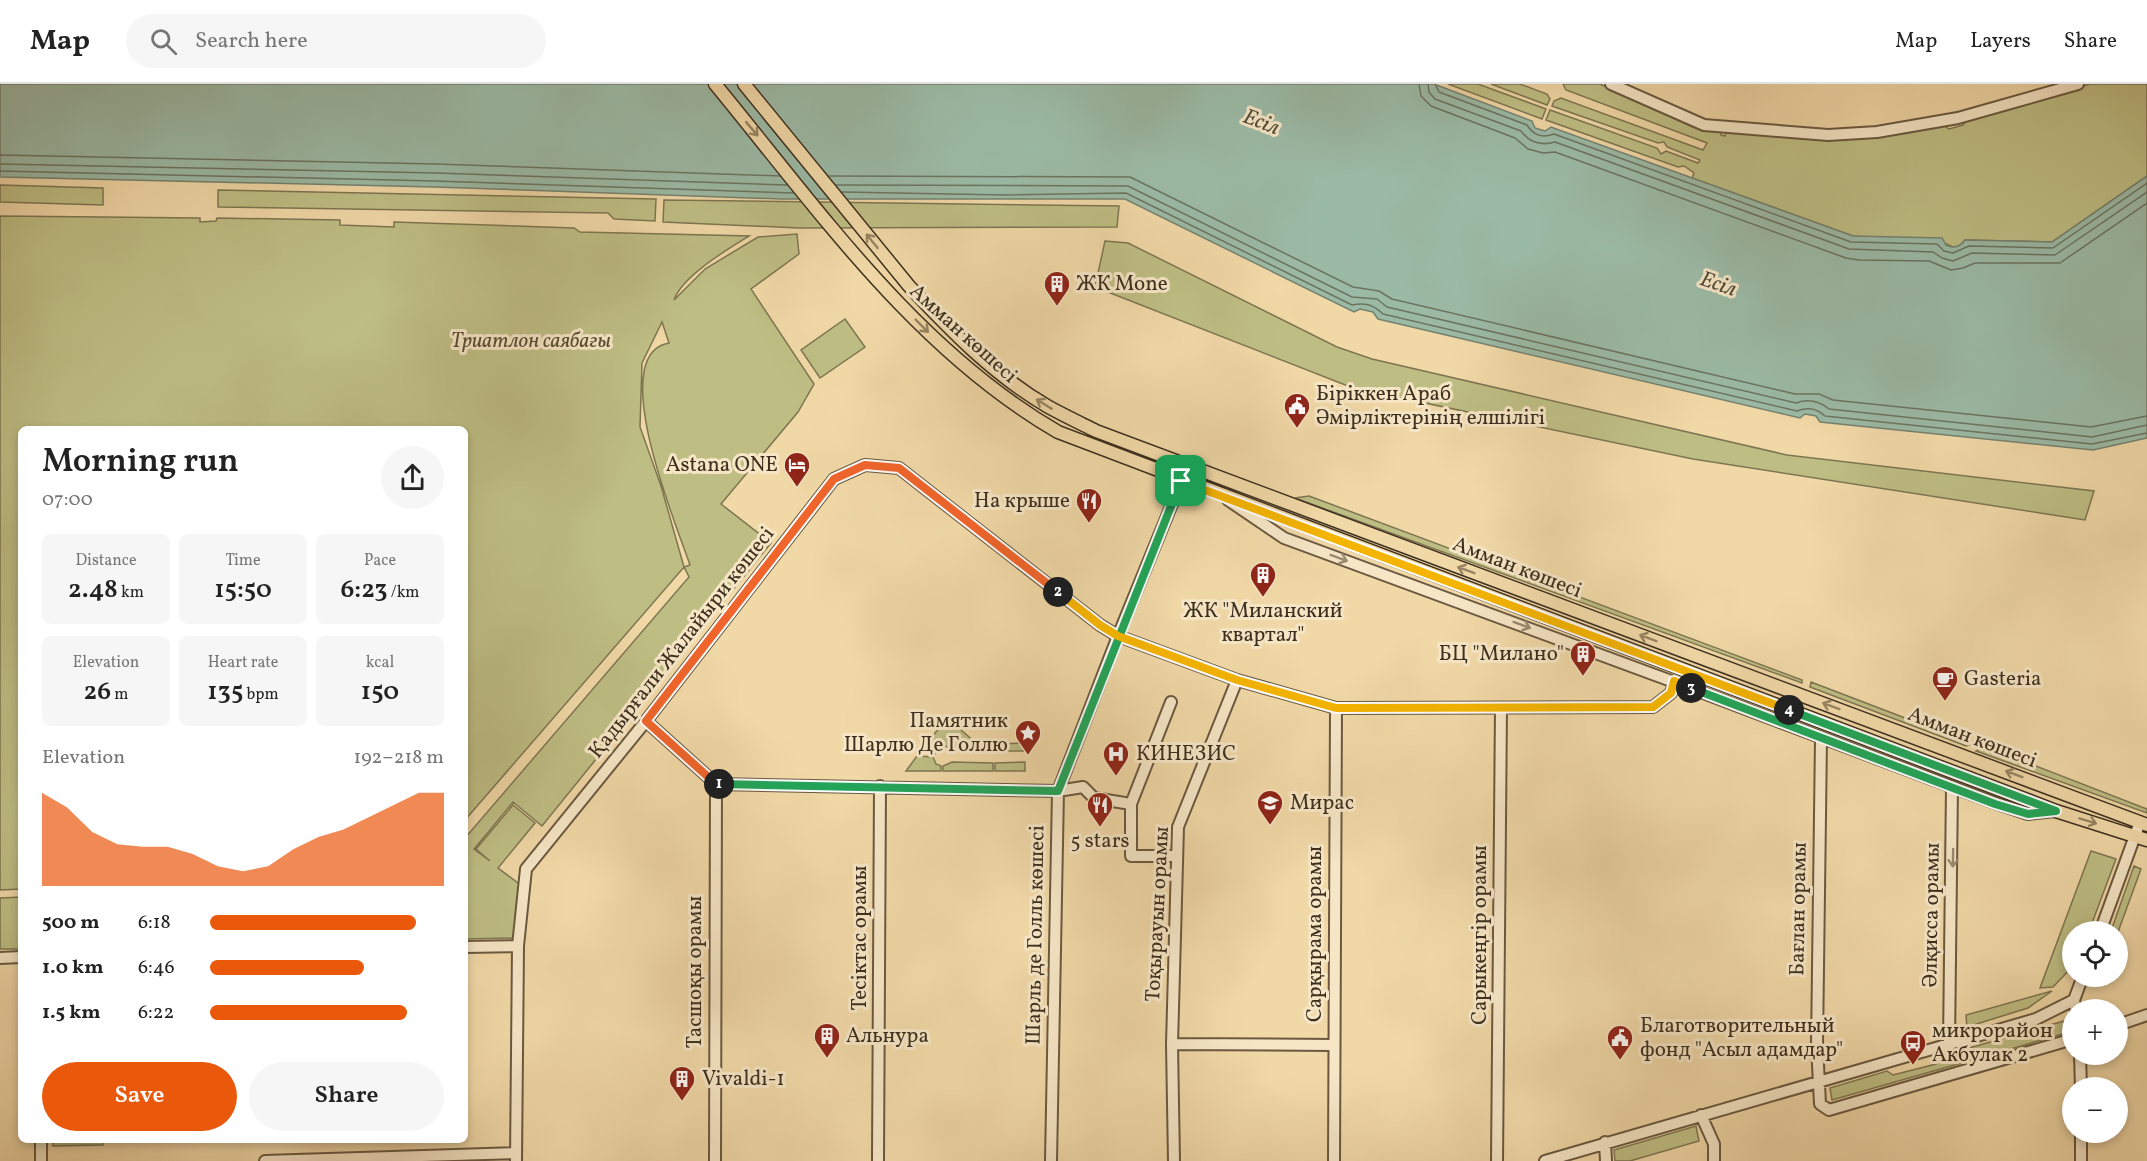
<!DOCTYPE html>
<html lang="en">
<head>
<meta charset="utf-8">
<style>
	:root { --surface:#fff; --page:#f6f6f6; --text:#222; --muted:#767676; --line:#e0e0e0; --accent:#ea580c }
	body { margin:0; font-family:Vollkorn,serif; background:var(--page); color:var(--text); height:100vh; display:flex; flex-direction:column; font-size:22px; white-space:nowrap }
	* { box-sizing:border-box; margin:0 }
	p { font-size:20px; color:var(--muted) }
	.icon { flex:none; width:33px; height:33px; fill:none; stroke:currentColor; stroke-width:2; stroke-linecap:round; stroke-linejoin:round }
	.map { position:relative; flex:1; overflow:hidden }
	.side { position:absolute; left:18px; top:342px; width:450px; height:717px; display:flex; flex-direction:column; background:var(--surface); border-radius:9px; box-shadow:0 3px 9px #0003 }
	.side>* { flex:none }
	.controls { position:absolute; left:2062px; top:837px; display:grid; gap:12px }
	.controls a { display:grid; place-items:center; width:66px; height:66px; border-radius:50%; background:var(--surface); box-shadow:0 3px 9px #0003; font-size:30px }
	.pin { position:absolute; display:grid; place-items:center; width:51px; height:51px; color:#fff; margin:-26px; border-radius:12px; box-shadow:0 3px 9px #0006 }
	.km { position:absolute; width:30px; height:30px; margin:-15px; border-radius:50%; background:#222; color:#fff; font-size:16px; line-height:30px; text-align:center }
	.round { display:grid; place-items:center; flex:none; width:63px; height:63px; border-radius:32px; background:var(--page) }
	.overview { display:flex; align-items:center; justify-content:space-between; height:102px; padding:0 24px }
	h1 { font-size:33px; font-weight:600; line-height:45px }
	.metrics { display:grid; grid-template-columns:repeat(3,1fr); gap:9px; height:102px; padding:6px 24px }
	.metrics div { display:grid; align-content:center; border-radius:9px; background:var(--page); text-align:center }
	.metrics b { font-size:26px; font-weight:600 }
	.metrics small { font-size:16px; font-weight:400 }
	.metrics p { font-size:16px }
	.chart { height:168px; padding:12px 24px }
	.chart p { display:flex; justify-content:space-between }
	.chart svg { width:100%; height:108px; margin-top:6px; fill:var(--accent); opacity:.7 }
	.button { display:flex; gap:12px; margin-top:auto; padding:12px 24px }
	.button a { flex:1; height:69px; border-radius:36px; background:var(--accent); color:#fff; font-size:24px; font-weight:600; line-height:69px; text-align:center }
	.button a+a { background:var(--page); color:var(--text) }
	ul { padding:0 24px; list-style:none; font-size:20px }
	li { display:grid; grid-template-columns:96px 72px 1fr; align-items:center; height:45px }
	li i { height:15px; border-radius:8px; background:var(--accent) }
	header { display:flex; align-items:center; gap:36px; box-sizing:border-box; height:84px; padding:0 30px; background:var(--surface); border-bottom:2px solid var(--line) }
	header strong { font-size:28px }
	nav { display:flex; gap:33px; margin-inline-start:auto; font-size:21px }
	.search { width:420px; height:54px; background:var(--page); display:flex; align-items:center; gap:15px; box-sizing:border-box; padding:0 21px; border-radius:33px; color:var(--muted); font-size:22px }
	.map>svg:first-child { display:block }
</style>
</head>
<body>
<header>
<strong>Map</strong>
<div class="search"><svg class="icon" aria-label="search" viewBox="0 0 24 24"><circle cx="10" cy="10" r="6"/><path d="M15 15l6 6"/></svg>Search here</div>
<nav><a>Map</a><a>Layers</a><a>Share</a></nav>
</header>
<div class="map">
<svg width="2147" height="1077" viewBox="0 0 2147 1077">
	<rect width="100%" height="100%" fill="#f1d8a7"/>
	<filter id="stains"><feTurbulence type="fractalNoise" baseFrequency=".00333" numOctaves="4"/><feColorMatrix values="0 0 0 0 .2 0 0 0 0 .09 0 0 0 0 .02 0 0 0 .5 -.17"/></filter>
	<radialGradient id="worn" r=".72"><stop offset=".6" stop-color="#630" stop-opacity="0"/><stop offset="1" stop-color="#630" stop-opacity=".3"/></radialGradient>
	<path fill="#bebe84" stroke="#7e7651" stroke-width="1.5" fill-rule="evenodd" d="M1448,0H1478L1546,25L1542,35Z
		M1491,0H1520L1547,10L1550,15L1547,21Z
		M1563,0H1600L1693,43L1721,47V51L1725,52L1726,47L1839,55L1942,40L1949,45L1963,41L1967,35L2090,0H2147V92L2052,158L1965,156L1960,162L1953,163L1944,159L1853,152L1692,94L1694,89L1684,82L1678,83L1546,36L1550,26L1657,64L1661,70L1666,67L1698,79L1700,76L1667,63L1664,58L1658,59L1552,22L1554,17L1561,14L1703,66L1707,59L1566,6Z
		M0,101L103,104V121L0,118Z
		M218,106L656,115L655,137L614,135L608,129L218,123Z
		M664,116L1119,122L1117,143L799,144L663,138Z
		M0,132L200,134V138L216,137L217,134L340,136V141L394,143V138L574,144L580,148L749,152C728,165 682,192 674,216L705,185L758,153L797,150L799,170L751,205L814,300L798,328L721,420L771,459L542,742L513,718L474,765L490,777L476,765L513,721L535,739L498,784L522,802L516,854L465,855V754L689,493L684,483L465,736V345H21V805L0,806ZM662,238L669,259C604,270 678,445 690,481L684,483L661,402L640,343L642,279Z
		M1105,157L1128,159L1337,263L1372,275L1787,371L2094,407L2085,436L1693,375L1353,304L1095,203Z
		M845,235L865,263L820,294L801,266Z
		M1309,412L1802,596V599L1295,414Z
		M1811,598L1973,660L1966,662L1810,603Z
		M947,634L975,658L993,659V666H953L943,661L935,670L920,668Z
		M1026,659V667H995L996,660Z
		M1984,662L2147,725V729L1976,667Z
		M917,672L933,673L936,680L941,682V687H906Z
		M952,678L993,679V687H943V682Z
		M1025,678V687H995V679Z
		M2091,767L2116,775L2089,847L2073,848V882L2053,903L2040,904Z
		M2134,782L2141,785L2118,848L2111,847Z
		M21,813V865H0V814Z
		M2052,907L2028,924L1967,943L1966,931Z
		M2064,937L2066,949L1832,1016L1830,1004L1887,987L1893,991L1936,980L1948,970Z
		M1696,1042L1699,1057L1630,1077H1615L1614,1066Z
		M53,1056H103V1061L53,1062Z"/>
	<path fill="#9bbaa6" stroke="#758270" stroke-width="1.5" d="M0,0H1434L1532,37L1535,44L1545,47L1551,43L1853,152L1942,154L1946,161C1954,165 1960,163 1965,156L2052,158L2147,92V354L2093,366L1820,338L1816,332L1805,330L1800,334L1378,235L1373,228L1360,225L1354,228L1125,115H781L435,103L0,93Z"/>
	<g fill="none" stroke-linecap="round" stroke-linejoin="round">
		<path stroke="#6c7462" stroke-width="1.5" d="M1419,0L1421,12L1431,22L1515,54L1528,65L1543,69L1555,68L1846,174L1859,176L1929,177L1951,186L1963,184L1975,179H2060L2147,119
			M1428,0L1429,8L1435,15L1521,47C1529,58 1541,62 1555,58L1849,165L1933,168L1942,174L1953,177L1972,169L2055,171L2147,108
			M1435,0L1439,8L1527,41C1534,52 1542,54 1554,50L1851,158L1937,160L1944,167L1953,169L1969,162L2053,164L2147,99
			M0,71L436,80L780,92
			M0,80L436,89L787,101
			M0,87L435,97L793,109
			M829,92L1130,93L1353,203L1379,207L1392,215L1795,310H1819L1833,316L2091,343L2147,332
			M836,101L1128,102L1352,213L1377,215L1387,223L1796,319C1807,315 1819,317 1829,325L2092,353L2147,341
			M842,108L1005,111L1126,109L1352,221C1365,218 1374,221 1383,230L1797,327C1808,323 1816,324 1825,332L2092,360L2147,349"/>
		<g stroke="#6a5940" stroke-width="14">
			<path id="minor" d="M1611,0L1704,41L1828,51L1877,48L1958,34L2078,0
				M1228,416L1284,454L1674,598L1995,719L2028,730L2056,727
				M1171,618L1131,720V772H1177
				M646,637L716,700L1058,707L1083,703L1094,714L1131,720
				M1821,655L1817,961L1820,1020L1829,1026L2073,955
				M2100,848L2140,738
				M465,863L518,862
				M0,874L21,873
				M2076,926L2074,916L2083,892
				M2118,941L2147,931
				M1172,960L1334,961
				M1949,960L1952,703
				M2080,970L2081,1004
				M1701,1031L1714,1060V1077
				M2081,1048V1077
				M41,1056V1077
				M1605,1058L1606,1077
				M265,1077L516,1069
				M516,1077L518,862L526,785L646,637L834,395L865,381L899,384L1100,541L1118,552L1237,596L1336,624L1653,623L1671,609L1674,598
				M715,1077L716,700
				M878,1077L880,702
				M1051,1077L1058,707L1118,552L1188,381
				M1174,1077L1172,960L1178,743L1237,596
				M1334,1077L1336,624
				M1497,1077L1501,624
				M1545,1077L2036,935L2074,916"/>
		</g>
		<g stroke="#3d2f1e" stroke-width="15">
			<path id="major" d="M715,0C818,125 915,265 1058,348L2056,727L2147,756
				M744,0L909,202C950,246 994,291 1047,322C1063,331 1080,339 1096,347L2147,741"/>
		</g>
		<use href="#minor" stroke="#f6e6c6" stroke-width="10"/>
		<use href="#major" stroke="#f1d8a7" stroke-width="12"/>
	</g>
	<defs><path id="oneway-shaft" d="M-6 0H5M1.5-3L5.5 0L1.5 3" fill="none" stroke-width="1.6" stroke-linecap="round" stroke-linejoin="round" transform="scale(1.5)"/></defs>
	<g stroke="#978462">
		<use href="#oneway-shaft" transform="translate(752 45) rotate(50)"/>
		<use href="#oneway-shaft" transform="translate(872 157) rotate(-129)"/>
		<use href="#oneway-shaft" transform="translate(922 242) rotate(45)"/>
		<use href="#oneway-shaft" transform="translate(1044 320) rotate(-148)"/>
		<use href="#oneway-shaft" transform="translate(1466 486) rotate(-159)"/>
		<use href="#oneway-shaft" transform="translate(1648 554) rotate(-159)"/>
		<use href="#oneway-shaft" transform="translate(1831 622) rotate(-160)"/>
		<use href="#oneway-shaft" transform="translate(2014 690) rotate(-159)"/>
		<use href="#oneway-shaft" transform="translate(2088 737) rotate(17)"/>
	</g>
	<g stroke="#9a8a72">
		<use href="#oneway-shaft" transform="translate(1339 474) rotate(20)"/>
		<use href="#oneway-shaft" transform="translate(1522 541) rotate(20)"/>
		<use href="#oneway-shaft" transform="translate(1953 774) rotate(91)"/>
	</g>
	<g fill="none" stroke-linecap="round" stroke-linejoin="round">
		<g stroke="#fff" stroke-width="12">
			<path id="split-1" d="M719,700L1058,707L1181,397"/>
		</g>
		<g stroke="#fff" stroke-width="12">
			<path id="split-2" d="M719,700H716L646,637L834,395L865,381L899,384L1058,508"/>
		</g>
		<g stroke="#fff" stroke-width="12">
			<path id="split-3" d="M1058,508L1100,541L1118,552L1237,596L1336,624L1653,623L1671,609L1674,597L1691,604"/>
		</g>
		<g stroke="#fff" stroke-width="12">
			<path id="split-4" d="M1691,604L1995,720L2028,730L2056,727L1789,626"/>
		</g>
		<g stroke="#fff" stroke-width="12">
			<path id="split-5" d="M1181,397L1789,626"/>
		</g>
		<use href="#split-1" stroke="#22a559" stroke-width="8"/>
		<use href="#split-2" stroke="#f0652b" stroke-width="8"/>
		<use href="#split-3" stroke="#f5b400" stroke-width="8"/>
		<use href="#split-4" stroke="#22a559" stroke-width="8"/>
		<use href="#split-5" stroke="#f5b400" stroke-width="8"/>
	</g>
	<defs>
		<g id="building-pin" transform="scale(1.35)"><path d="M0 17L-7.5 6A9.5 9.5 0 1 1 7.5 6Z" fill="#8f2418" stroke="#f6e6c6"/><path d="M-4-6H4V6H1V3H-1V6H-4ZM-2.5-4.3h1.7v1.8h-1.7ZM.8-4.3h1.7v1.8H.8ZM-2.5-1h1.7V.8h-1.7ZM.8-1h1.7V.8H.8Z" fill="#fff"/></g>
		<g id="civic-pin" transform="scale(1.35)"><path d="M0 17L-7.5 6A9.5 9.5 0 1 1 7.5 6Z" fill="#8f2418" stroke="#f6e6c6"/><path d="M-.6-6.5H3V-4.5H.6V-3L4-1V1h2V6H-6V1h2V-1L-.6-3ZM-1.2 2.5V6h2.4V2.5Z" fill="#fff"/></g>
		<g id="hotel-pin" transform="scale(1.35)"><path d="M0 17L-7.5 6A9.5 9.5 0 1 1 7.5 6Z" fill="#8f2418" stroke="#f6e6c6"/><path d="M-6-4.5h1.5V1H6V5H4.5V3h-9V5H-6ZM-4 0a1.8 1.8 0 1 1 3.6 0ZM.5 0V-2.5h3Q6-2.5 6 0Z" fill="#fff"/></g>
		<g id="restaurant-pin" transform="scale(1.35)"><path d="M0 17L-7.5 6A9.5 9.5 0 1 1 7.5 6Z" fill="#8f2418" stroke="#f6e6c6"/><path d="M-5-6h1v4h1v-4h1v4h1v-4h1v5L-1.5 .5V6h-2V.5L-5-1ZM5-6V6H3V1.5H1.5Q1.5-4 5-6Z" fill="#fff"/></g>
		<g id="cafe-pin" transform="scale(1.35)"><path d="M0 17L-7.5 6A9.5 9.5 0 1 1 7.5 6Z" fill="#8f2418" stroke="#f6e6c6"/><path d="M-5.5-4.5H6V0H3Q3 3.5 0 3.5H-2.5Q-5.5 3.5-5.5 0ZM3-3.2v2h1.7v-2ZM-6 4.5H4V6H-6Z" fill="#fff"/></g>
		<g id="sight-pin" transform="scale(1.35)"><path d="M0 17L-7.5 6A9.5 9.5 0 1 1 7.5 6Z" fill="#8f2418" stroke="#f6e6c6"/><path d="M0-6L1.8-2.2L6-1.7L2.9 1.2L3.7 5.4L0 3.3L-3.7 5.4L-2.9 1.2L-6-1.7L-1.8-2.2Z" fill="#fff"/></g>
		<g id="hospital-pin" transform="scale(1.35)"><path d="M0 17L-7.5 6A9.5 9.5 0 1 1 7.5 6Z" fill="#8f2418" stroke="#f6e6c6"/><path d="M-5-5h3v3.5h4V-5h3V5h-3V1.5h-4V5h-3Z" fill="#fff"/></g>
		<g id="school-pin" transform="scale(1.35)"><path d="M0 17L-7.5 6A9.5 9.5 0 1 1 7.5 6Z" fill="#8f2418" stroke="#f6e6c6"/><path d="M0-5L7-2L0 1L-7-2ZM-4 1L0 2.5L4 1V4Q0 6-4 4Z" fill="#fff"/></g>
		<g id="bus-pin" transform="scale(1.35)"><path d="M0 17L-7.5 6A9.5 9.5 0 1 1 7.5 6Z" fill="#8f2418" stroke="#f6e6c6"/><path d="M-5-6H5V4H4V6H2V4H-2V6H-4V4H-5ZM-3.5-4V0h7V-4ZM-3.5 1.2v1.5H-2V1.2ZM2 1.2v1.5H3.5V1.2Z" fill="#fff"/></g>
	</defs>
	<g fill-rule="evenodd">
		<use href="#building-pin" x="1057" y="200"/>
		<use href="#civic-pin" x="1297" y="322"/>
		<use href="#hotel-pin" x="797" y="381"/>
		<use href="#restaurant-pin" x="1089" y="417"/>
		<use href="#building-pin" x="1263" y="491"/>
		<use href="#building-pin" x="1583" y="570"/>
		<use href="#cafe-pin" x="1945" y="595"/>
		<use href="#sight-pin" x="1028" y="649"/>
		<use href="#hospital-pin" x="1116" y="670"/>
		<use href="#school-pin" x="1270" y="719"/>
		<use href="#restaurant-pin" x="1100" y="721"/>
		<use href="#building-pin" x="827" y="952"/>
		<use href="#civic-pin" x="1620" y="954"/>
		<use href="#bus-pin" x="1913" y="959"/>
		<use href="#building-pin" x="682" y="995"/>
	</g>
	<g text-anchor="middle" dominant-baseline="central" stroke-width="6" stroke-linejoin="round" paint-order="stroke">
		<g font-size="21" fill="#3d2f1e" stroke="#f6e6c6" text-anchor="start">
			<text x="1076" y="200">ЖК Mone</text>
			<text x="1316" y="310">Біріккен Араб<tspan x="1316" dy="24">Әмірліктерінің елшілігі</tspan></text>
			<text x="778" y="381" text-anchor="end">Astana ONE</text>
			<text x="1070" y="417" text-anchor="end">На крыше</text>
			<text x="1263" y="527" text-anchor="middle">ЖК "Миланский<tspan x="1263" dy="24">квартал"</tspan></text>
			<text x="1564" y="570" text-anchor="end">БЦ "Милано"</text>
			<text x="1964" y="595">Gasteria</text>
			<text x="1008" y="637" text-anchor="end">Памятник<tspan x="1008" dy="24">Шарлю Де Голлю</tspan></text>
			<text x="1136" y="670">КИНЕЗИС</text>
			<text x="1290" y="719">Мирас</text>
			<text x="1100" y="757" text-anchor="middle">5 stars</text>
			<text x="1640" y="942">Благотворительный<tspan x="1640" dy="24">фонд "Асыл адамдар"</tspan></text>
			<text x="1932" y="947">микрорайон<tspan x="1932" dy="24">Акбулак 2</tspan></text>
			<text x="846" y="952">Альнура</text>
			<text x="702" y="995">Vivaldi-1</text>
		</g>
		<g font-size="21" fill="#3d2f1e" stroke="#f6e6c6">
			<text transform="translate(963 250) rotate(42)">Амман көшесі</text>
			<text transform="translate(1517 484) rotate(21)">Амман көшесі</text>
			<text transform="translate(682 559) rotate(-52)">Қадырғали Жалайыри көшесі</text>
			<text transform="translate(1972 654) rotate(21)">Амман көшесі</text>
			<text transform="translate(1799 825) rotate(-89)">Бағлан орамы</text>
			<text transform="translate(1158 830) rotate(-87)">Тоқырауын орамы</text>
			<text transform="translate(1932 831) rotate(-89)">Әлқисса орамы</text>
			<text transform="translate(1315 850) rotate(-90)">Сарқырама орамы</text>
			<text transform="translate(1036 851) rotate(-89)">Шарль де Голль көшесі</text>
			<text transform="translate(1480 851) rotate(-90)">Сарыкеңгір орамы</text>
			<text transform="translate(860 854) rotate(-90)">Тесіктас орамы</text>
			<text transform="translate(695 888) rotate(-90)">Тасшоқы орамы</text>
		</g>
		<g font-size="21" font-style="italic" fill="#574c32" stroke="#f6e6c6">
			<text x="531" y="257">Триатлон саябағы</text>
		</g>
		<g font-size="22" font-style="italic" fill="#504b39" stroke="#f6e6c6">
			<text transform="translate(1261 39) rotate(21)">Есіл</text>
			<text transform="translate(1718 201) rotate(19)">Есіл</text>
		</g>
	</g>
	<rect width="100%" height="100%" filter="url(#stains)"/>
	<rect width="100%" height="100%" fill="url(#worn)"/>
</svg>
<div class="controls">
<a><svg class="icon" aria-label="locate" viewBox="0 0 24 24"><circle cx="12" cy="12" r="6"/><path d="M12 2v4M12 18v4M2 12h4M18 12h4"/></svg></a>
<a>+</a>
<a>−</a>
</div>
<div class="pin" style="left:1181px;top:397px;background:#1e9e55"><svg class="icon" aria-label="arrive" viewBox="0 0 24 24"><path d="M6 21V4h12l-3 4 3 4H6"/></svg></div>
<b class="km" style="left:719px;top:700px">1</b>
<b class="km" style="left:1058px;top:508px">2</b>
<b class="km" style="left:1691px;top:604px">3</b>
<b class="km" style="left:1789px;top:626px">4</b>
<section class="side">
<div class="overview"><div><h1>Morning run</h1><p>07:00</p></div><a class="round"><svg class="icon" aria-label="share" viewBox="0 0 24 24"><path d="M12 15V3M7 8l5-5 5 5M5 13v7h14v-7"/></svg></a></div>
<div class="metrics">
<div><p>Distance</p><b>2.48<small> km</small></b></div>
<div><p>Time</p><b>15:50</b></div>
<div><p>Pace</p><b>6:23<small> /km</small></b></div>
</div>
<div class="metrics">
<div><p>Elevation</p><b>26<small> m</small></b></div>
<div><p>Heart rate</p><b>135<small> bpm</small></b></div>
<div><p>kcal</p><b>150</b></div>
</div>
<div class="chart"><p><span>Elevation</span>192–218 m</p>
<svg viewBox="0 0 160 44" preserveAspectRatio="none"><path d="M0 44V6L10 12L20 22L30 27L40 28L50 28L60 31L70 36L80 38L90 36L100 29L110 24L120 21L130 16L140 11L150 6L160 6V44z"/></svg>
</div>
<ul>
<li><b>500 m</b>6:18<i style="width:88%"></i></li>
<li><b>1.0 km</b>6:46<i style="width:66%"></i></li>
<li><b>1.5 km</b>6:22<i style="width:84%"></i></li>
</ul>
<div class="button"><a>Save</a><a>Share</a></div>
</section>
</div>
</body>
</html>
